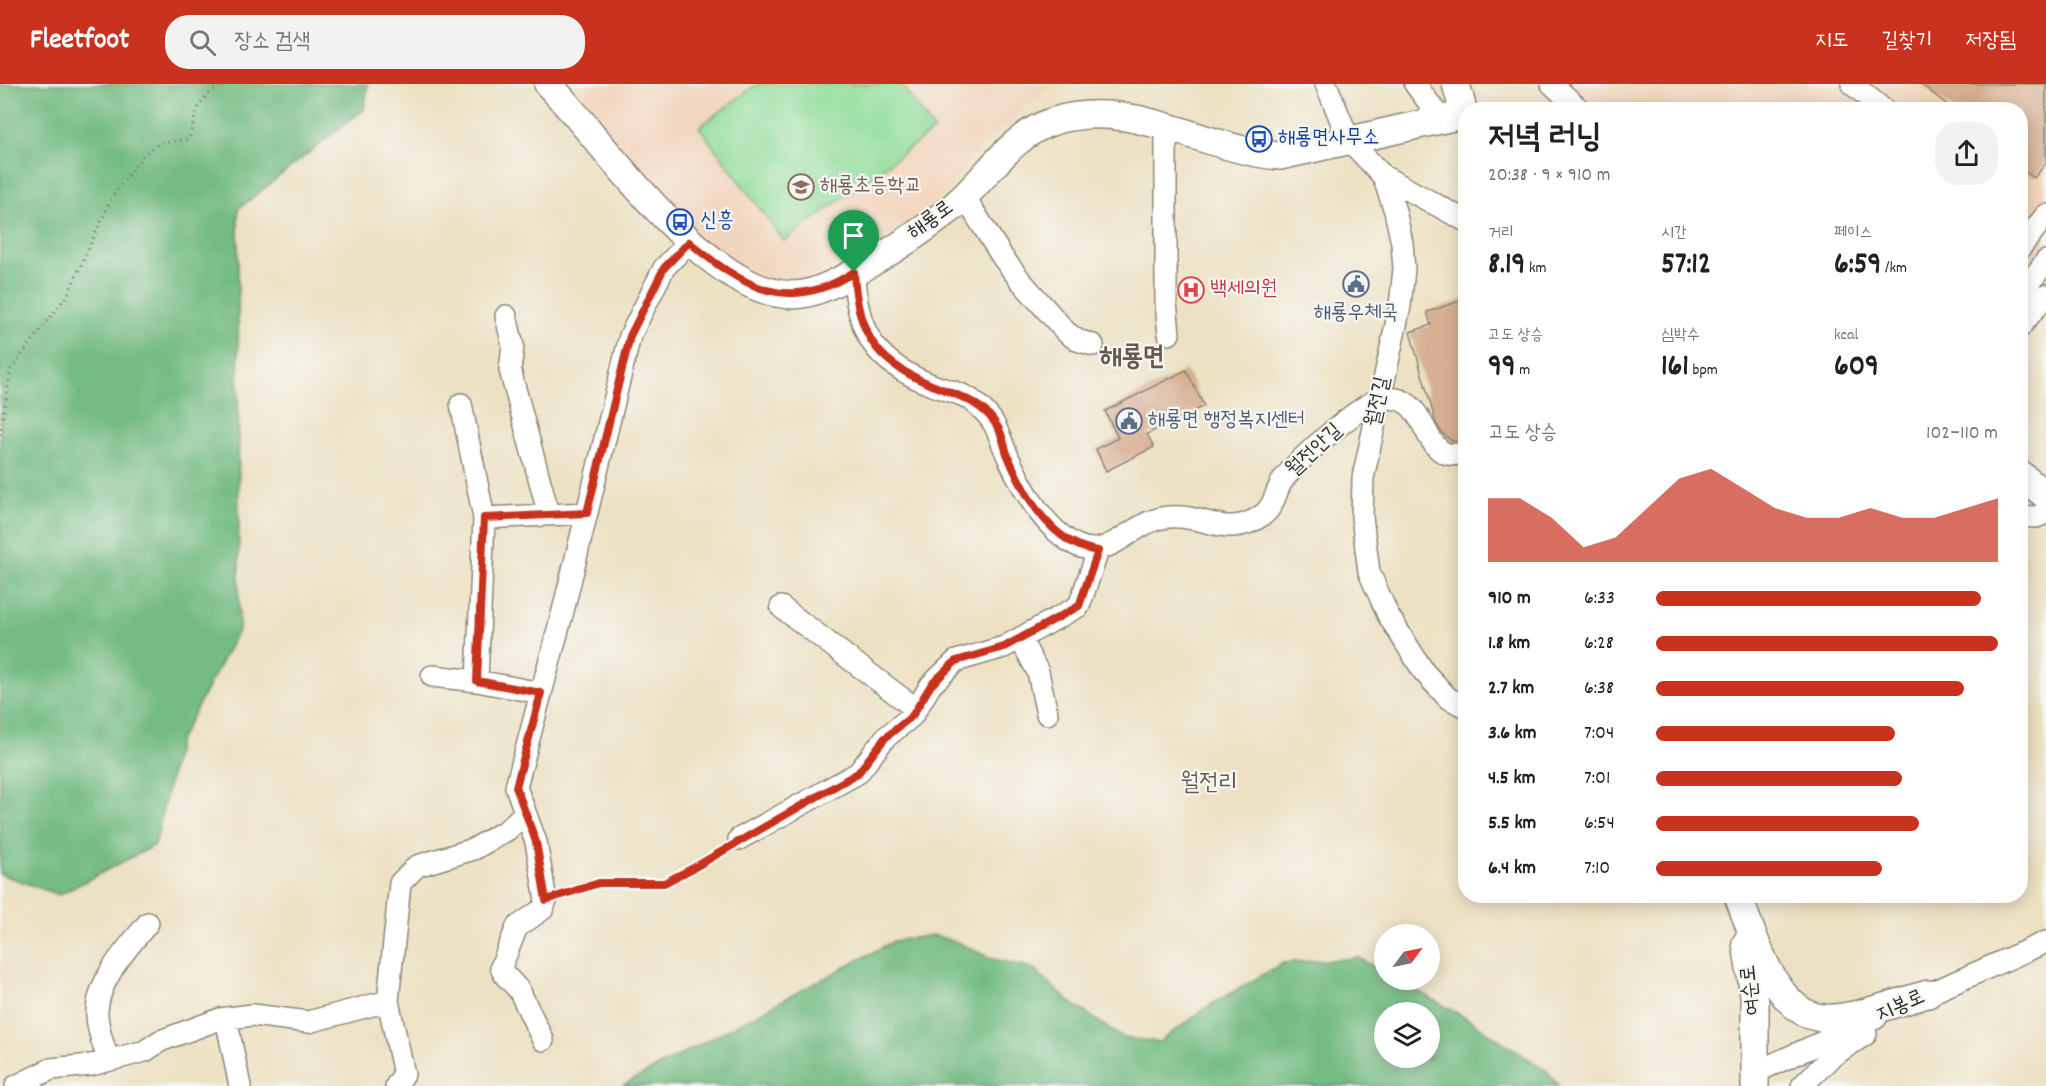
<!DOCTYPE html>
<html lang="ko">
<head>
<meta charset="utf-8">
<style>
	:root { --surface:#fff; --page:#f2f2f2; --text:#202124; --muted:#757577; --accent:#c8321e }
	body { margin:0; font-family:Dekko,"Poor Story",sans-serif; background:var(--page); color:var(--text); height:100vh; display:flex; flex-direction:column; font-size:22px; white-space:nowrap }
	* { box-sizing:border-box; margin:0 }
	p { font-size:20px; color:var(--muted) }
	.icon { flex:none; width:33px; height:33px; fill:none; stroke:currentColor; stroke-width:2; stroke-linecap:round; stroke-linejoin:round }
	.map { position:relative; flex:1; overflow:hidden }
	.drawer { position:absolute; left:1458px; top:18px; width:570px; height:801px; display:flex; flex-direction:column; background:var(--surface); border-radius:24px; box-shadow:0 3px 15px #0003 }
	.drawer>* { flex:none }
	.needle { width:39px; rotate:57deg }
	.tools { position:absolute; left:1374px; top:840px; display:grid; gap:12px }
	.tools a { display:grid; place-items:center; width:66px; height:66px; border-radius:50%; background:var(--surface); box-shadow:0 3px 15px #0003; font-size:30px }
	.pin { position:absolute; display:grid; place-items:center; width:51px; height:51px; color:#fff; margin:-62px -26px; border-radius:50% 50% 50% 0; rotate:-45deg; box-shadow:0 0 6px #0007 }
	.pin .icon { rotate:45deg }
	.round { display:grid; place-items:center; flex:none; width:63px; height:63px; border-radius:24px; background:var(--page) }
	.overview { display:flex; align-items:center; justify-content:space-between; height:102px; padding:0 30px }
	h1 { font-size:33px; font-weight:700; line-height:45px }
	.metrics { display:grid; grid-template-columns:repeat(3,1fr); gap:9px; height:102px; padding:6px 30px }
	.metrics div { display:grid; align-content:center }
	.metrics b { font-size:30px; font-weight:700 }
	.metrics small { font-size:16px; font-weight:400 }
	.metrics p { font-size:16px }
	.chart { height:168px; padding:12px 30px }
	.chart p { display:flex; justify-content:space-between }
	.chart svg { width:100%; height:108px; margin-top:6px; fill:var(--accent); opacity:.7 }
	ul { padding:0 30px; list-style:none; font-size:20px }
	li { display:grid; grid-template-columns:96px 72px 1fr; align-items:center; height:45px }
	li i { height:15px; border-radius:8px; background:var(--accent) }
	header { display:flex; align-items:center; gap:36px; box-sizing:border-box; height:84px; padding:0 30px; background:var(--accent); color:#fff }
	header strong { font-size:28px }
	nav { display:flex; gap:33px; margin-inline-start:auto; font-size:21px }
	.search { width:420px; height:54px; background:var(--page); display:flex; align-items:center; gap:15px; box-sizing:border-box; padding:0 21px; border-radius:24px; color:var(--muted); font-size:22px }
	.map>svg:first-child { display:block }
</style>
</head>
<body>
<header>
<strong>Fleetfoot</strong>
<div class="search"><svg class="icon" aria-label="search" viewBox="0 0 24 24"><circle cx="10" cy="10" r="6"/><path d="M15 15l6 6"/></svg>장소 검색</div>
<nav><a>지도</a><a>길찾기</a><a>저장됨</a></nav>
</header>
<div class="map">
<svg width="2046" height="1002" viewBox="0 0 2046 1002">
	<rect width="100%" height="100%" fill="#f6f6f2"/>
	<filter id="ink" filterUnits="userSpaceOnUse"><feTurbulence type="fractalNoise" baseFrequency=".0167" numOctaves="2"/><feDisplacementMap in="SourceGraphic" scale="12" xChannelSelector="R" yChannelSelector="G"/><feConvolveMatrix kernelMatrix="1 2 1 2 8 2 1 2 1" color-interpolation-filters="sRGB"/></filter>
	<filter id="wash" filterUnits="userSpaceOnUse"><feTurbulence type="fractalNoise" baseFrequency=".008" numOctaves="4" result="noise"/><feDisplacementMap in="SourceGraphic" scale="24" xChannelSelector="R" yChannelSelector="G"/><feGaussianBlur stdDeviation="1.35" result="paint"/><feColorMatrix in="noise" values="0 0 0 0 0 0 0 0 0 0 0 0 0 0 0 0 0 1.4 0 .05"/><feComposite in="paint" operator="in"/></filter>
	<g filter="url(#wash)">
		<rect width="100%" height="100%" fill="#ede1c3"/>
		<path fill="#f2d5bd" d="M585,0H1053L978,64L947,108L908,139L826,192L817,196L786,199L757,189L714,166L658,111L584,17Z
			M1565,0H2046V195L2021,228L2020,26L1597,25Z"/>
		<path fill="#91dd9a" stroke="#5e8462" stroke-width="1.5" d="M757,0H901L934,46L784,157L699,43Z"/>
		<path fill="#74bc82" stroke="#507456" stroke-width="1.5" fill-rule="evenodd" d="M0,0H368L364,25L238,125L239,545L178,659L155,761L59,811L0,790Z
			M933,851L957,858L990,874L1032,884L1070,918L1123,954L1159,958L1209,922L1283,879L1359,874L1384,889V896H1397L1466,934L1547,987L1559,1002H622L894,857ZM1384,928H1430V974H1384Z"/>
		<g id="blocks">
			<path fill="#d6ae91" d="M1921,0H2046V79L2034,94L2020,84V26H1954Z
				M1466,215V355L1452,357L1442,349L1436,339L1410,248L1431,241L1427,228Z
				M1186,286L1204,322L1147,350L1154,363L1106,387L1096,365L1118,354L1105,327Z"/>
		</g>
	</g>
	<g filter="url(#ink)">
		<use href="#blocks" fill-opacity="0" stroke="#8c8677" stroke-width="1.5"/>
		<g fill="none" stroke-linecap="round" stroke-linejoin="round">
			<g stroke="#8c8677" stroke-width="24">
				<path id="minor" d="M1326,0L1349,56L1383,92L1395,127L1402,159L1404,185L1400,222L1363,394L1362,433L1369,488L1388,531L1424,588L1448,614L1466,623
					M1415,0L1441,35
					M1552,0L1580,26
					M1852,0L1884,26
					M1166,41V218L1169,250
					M1383,92L1466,137
					M964,112L1003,174L1021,197L1066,248L1077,256L1093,261
					M2020,164L2046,131
					M854,188C856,248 875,279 932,301C945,306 964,309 974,318C1000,340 996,348 1009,375C1022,403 1038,433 1062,452C1108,489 1126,436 1169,433C1207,430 1227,457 1264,430C1274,422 1275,410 1281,399C1292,380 1362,318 1381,315C1434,305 1417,386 1466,368
					M2020,211L2046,177
					M506,232L513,262L510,286L549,431
					M2020,243L2046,211
					M461,320L484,434
					M2020,432L2036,433L2046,429
					M781,523L916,625
					M1020,554L1038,588L1047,630
					M432,592L477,597L541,609
					M477,597L484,434L587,429
					M739,755L858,689L885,654L912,632L931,601L956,577L1004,563L1079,522L1098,467
					M1915,916L2046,858
					M388,917L404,990L396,1002
					M226,934L240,1002
					M543,956L519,906L504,890L501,883L517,843L543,825L546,816L536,758L516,703L563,527L630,252L664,184L689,158
					M108,976C104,961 96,943 97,926C100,892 128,864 148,839
					M1756,988L1876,934
					M16,1002L51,985L91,981L145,967L160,957L220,935L253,931L308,938L388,917L400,799L417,782L474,765L507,746L525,729
					M1802,1002L1831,973L1866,950"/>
			</g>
			<g stroke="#8c8677" stroke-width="30">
				<path id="major" d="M548,0C604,57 715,224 803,210C837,205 919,150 948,127C985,99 1007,52 1054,37C1134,13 1203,66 1280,72L1466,30
					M1456,0L1466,36
					M2020,390L2046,412
					M1738,812C1753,849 1775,932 1824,934C1851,936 1901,917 1928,910
					M1746,859L1755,918V1002"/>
			</g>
			<path stroke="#8c8677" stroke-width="3" stroke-dasharray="1.5 4.5" stroke-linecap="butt" d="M0,351L11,285L68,210L112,113L143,71L160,59L189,55C197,27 197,12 226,0
				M562,811L599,799H664L724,765"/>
			<use href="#minor" stroke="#fff" stroke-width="21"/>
			<use href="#major" stroke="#fff" stroke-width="27"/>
		</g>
	</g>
	<g fill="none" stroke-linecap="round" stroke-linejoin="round" filter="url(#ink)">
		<g stroke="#fff" stroke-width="12">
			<path id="route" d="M689,158C743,203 788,231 854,188C857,254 879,282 942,305C963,313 985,321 997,342C1003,350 1004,363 1008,372C1024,411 1052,461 1098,467L1079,522L1004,563L956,577L931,601L912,632L885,654L858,689L695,783L664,799H599L546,816L536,758L516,703L541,609L477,597L484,434L587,429L630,252L664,184Z"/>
		</g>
		<use href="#route" stroke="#c8321e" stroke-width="8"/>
	</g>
	<defs>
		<g id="bus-ring" transform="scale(1.35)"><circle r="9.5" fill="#f6f6f2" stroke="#1a4fb4" stroke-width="1.5"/><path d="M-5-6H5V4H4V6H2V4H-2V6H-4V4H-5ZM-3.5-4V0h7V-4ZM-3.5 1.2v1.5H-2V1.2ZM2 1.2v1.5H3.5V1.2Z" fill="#1a4fb4"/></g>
		<g id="school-ring" transform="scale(1.35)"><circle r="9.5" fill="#f6f6f2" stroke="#8d6e63" stroke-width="1.5"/><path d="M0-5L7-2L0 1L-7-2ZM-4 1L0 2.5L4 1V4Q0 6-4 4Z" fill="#8d6e63"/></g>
		<g id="civic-ring" transform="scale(1.35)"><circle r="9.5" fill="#f6f6f2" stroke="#5c6f8a" stroke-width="1.5"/><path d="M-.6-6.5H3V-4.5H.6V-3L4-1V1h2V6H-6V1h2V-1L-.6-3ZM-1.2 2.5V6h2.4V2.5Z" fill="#5c6f8a"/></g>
		<g id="hospital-ring" transform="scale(1.35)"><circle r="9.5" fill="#f6f6f2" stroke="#e0444e" stroke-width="1.5"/><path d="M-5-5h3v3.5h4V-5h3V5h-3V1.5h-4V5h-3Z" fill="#e0444e"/></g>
	</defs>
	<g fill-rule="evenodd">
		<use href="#bus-ring" x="1259" y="55"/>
		<use href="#school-ring" x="801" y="103"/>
		<use href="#bus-ring" x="680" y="138"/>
		<use href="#civic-ring" x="1356" y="200"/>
		<use href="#hospital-ring" x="1191" y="206"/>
		<use href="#civic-ring" x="1129" y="337"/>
	</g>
	<g text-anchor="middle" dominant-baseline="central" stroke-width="4.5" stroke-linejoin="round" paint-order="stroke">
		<g font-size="21" fill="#164399" stroke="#f6f6f2" text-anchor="start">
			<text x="1278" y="55">해룡면사무소</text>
			<text x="700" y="138">신흥</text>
		</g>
		<g font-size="21" fill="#785e54" stroke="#f6f6f2" text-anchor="start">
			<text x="820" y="103">해룡초등학교</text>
		</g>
		<g font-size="21" fill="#2b2b2b" stroke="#f6f6f2">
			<text transform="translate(931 137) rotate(-36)">해룡로</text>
			<text transform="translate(1379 318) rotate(-78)">월전길</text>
			<text transform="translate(1315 367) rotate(-43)">월전안길</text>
			<text transform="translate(1752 906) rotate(-96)">여순로</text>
			<text transform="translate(1901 923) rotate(-24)">지봉로</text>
		</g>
		<g font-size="21" fill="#be3a42" stroke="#f6f6f2" text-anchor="start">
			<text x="1210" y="206">백세의원</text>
		</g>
		<g font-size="21" fill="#4e5e75" stroke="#f6f6f2">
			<text x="1356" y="230">해룡우체국</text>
			<text x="1148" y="337" text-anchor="start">해룡면 행정복지센터</text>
		</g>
		<g font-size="24" fill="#67594f" stroke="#f6f6f2">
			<text x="1209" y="700">월전리</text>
		</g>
		<g font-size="27" font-weight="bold" fill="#67594f" stroke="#f6f6f2">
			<text x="1132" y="274">해룡면</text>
		</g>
	</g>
</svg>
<div class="tools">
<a><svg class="needle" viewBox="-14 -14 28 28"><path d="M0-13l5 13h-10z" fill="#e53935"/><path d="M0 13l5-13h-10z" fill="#757577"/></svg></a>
<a><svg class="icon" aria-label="layers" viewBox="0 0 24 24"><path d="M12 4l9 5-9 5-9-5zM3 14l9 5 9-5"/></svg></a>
</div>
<div class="pin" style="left:854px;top:188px;background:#1e9e55"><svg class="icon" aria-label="arrive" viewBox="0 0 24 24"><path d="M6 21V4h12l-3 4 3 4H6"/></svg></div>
<section class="drawer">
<div class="overview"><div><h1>저녁 러닝</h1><p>20:38 · 9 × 910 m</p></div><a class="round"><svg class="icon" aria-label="share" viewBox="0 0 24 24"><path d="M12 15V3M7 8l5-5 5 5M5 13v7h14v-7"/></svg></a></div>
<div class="metrics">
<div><p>거리</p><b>8.19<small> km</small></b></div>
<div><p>시간</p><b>57:12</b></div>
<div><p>페이스</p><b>6:59<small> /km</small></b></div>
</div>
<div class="metrics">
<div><p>고도 상승</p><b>99<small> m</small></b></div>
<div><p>심박수</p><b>161<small> bpm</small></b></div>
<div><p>kcal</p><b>609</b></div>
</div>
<div class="chart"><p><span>고도 상승</span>102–110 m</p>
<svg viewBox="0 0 160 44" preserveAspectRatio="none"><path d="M0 44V18L10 18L20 26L30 38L40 34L50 22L60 10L70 6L80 14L90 22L100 26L110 26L120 22L130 26L140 26L150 22L160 18V44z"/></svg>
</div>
<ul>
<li><b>910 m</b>6:33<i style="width:95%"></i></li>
<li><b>1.8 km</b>6:28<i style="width:100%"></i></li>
<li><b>2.7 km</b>6:38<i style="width:90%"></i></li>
<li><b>3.6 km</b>7:04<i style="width:70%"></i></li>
<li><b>4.5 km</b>7:01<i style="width:72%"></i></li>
<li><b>5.5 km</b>6:54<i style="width:77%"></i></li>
<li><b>6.4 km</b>7:10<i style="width:66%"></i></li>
</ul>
</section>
</div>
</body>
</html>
